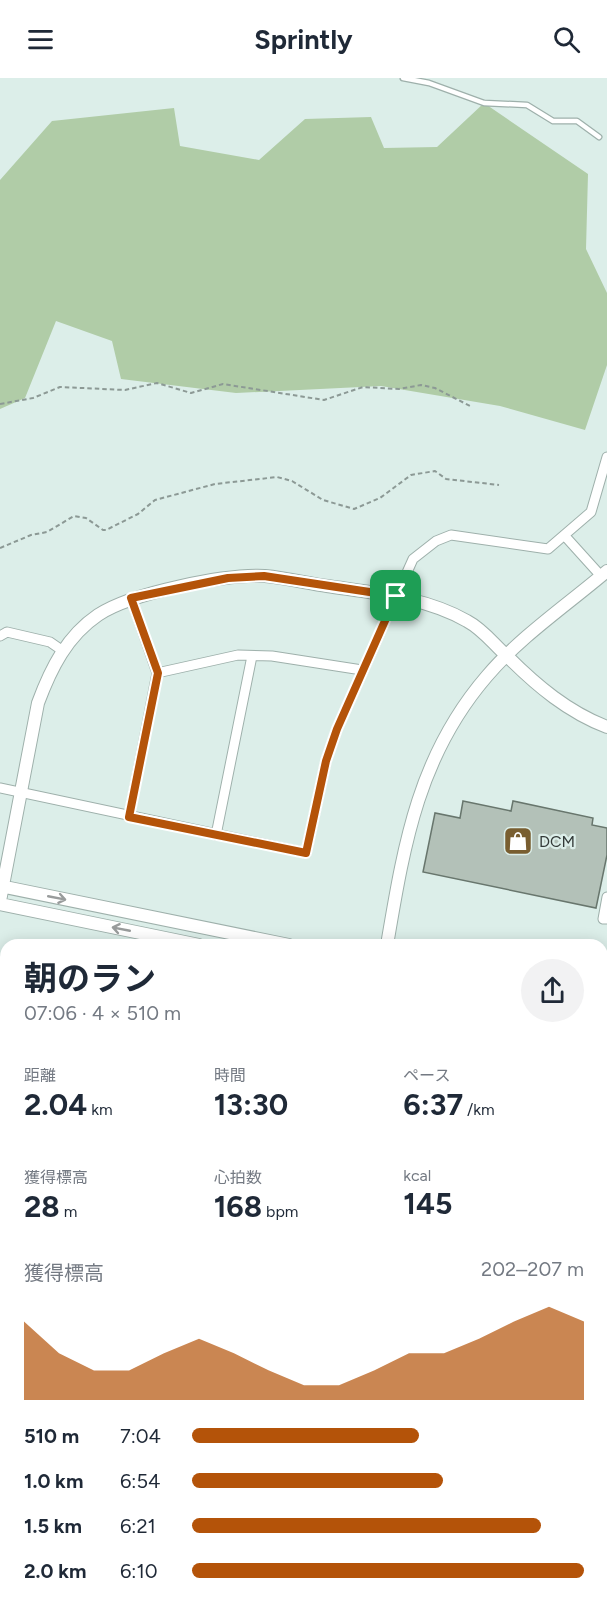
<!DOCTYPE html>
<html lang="ja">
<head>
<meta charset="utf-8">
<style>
	:root { --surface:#fff; --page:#f2f2f3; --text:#1f2937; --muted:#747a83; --accent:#b45309 }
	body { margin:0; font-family:Figtree,"Noto Sans JP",sans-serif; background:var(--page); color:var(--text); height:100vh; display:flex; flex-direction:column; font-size:22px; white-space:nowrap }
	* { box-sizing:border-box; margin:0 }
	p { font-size:20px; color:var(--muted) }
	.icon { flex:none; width:33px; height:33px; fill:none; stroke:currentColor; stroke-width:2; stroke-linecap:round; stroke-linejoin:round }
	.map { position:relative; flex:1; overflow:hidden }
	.drawer { position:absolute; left:0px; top:861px; width:608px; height:668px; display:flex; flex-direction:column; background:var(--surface); border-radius:18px 18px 0 0; box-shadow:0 3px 15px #0003 }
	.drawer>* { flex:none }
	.pin { position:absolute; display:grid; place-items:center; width:51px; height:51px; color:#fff; margin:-26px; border-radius:12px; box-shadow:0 3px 9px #0006 }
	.round { display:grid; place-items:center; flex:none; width:63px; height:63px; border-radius:32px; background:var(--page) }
	.overview { display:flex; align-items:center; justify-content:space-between; height:102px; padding:0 24px }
	h1 { font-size:33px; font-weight:700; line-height:45px }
	.stats { display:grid; grid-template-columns:repeat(3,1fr); gap:9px; height:102px; padding:6px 24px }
	.stats div { display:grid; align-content:center }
	.stats b { font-size:30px; font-weight:700 }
	.stats small { font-size:16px; font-weight:400 }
	.stats p { font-size:16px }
	.chart { height:168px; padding:12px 24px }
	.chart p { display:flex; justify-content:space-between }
	.chart svg { width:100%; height:108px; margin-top:6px; fill:var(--accent); opacity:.7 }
	ul { padding:0 24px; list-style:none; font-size:20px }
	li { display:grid; grid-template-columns:96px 72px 1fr; align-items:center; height:45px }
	li i { height:15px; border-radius:8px; background:var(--accent) }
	header { display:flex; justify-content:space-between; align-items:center; height:78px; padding:0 24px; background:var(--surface); font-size:27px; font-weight:700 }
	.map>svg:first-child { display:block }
</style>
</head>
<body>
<header><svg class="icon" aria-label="menu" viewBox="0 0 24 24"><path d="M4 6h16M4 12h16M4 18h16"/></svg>Sprintly<svg class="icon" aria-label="search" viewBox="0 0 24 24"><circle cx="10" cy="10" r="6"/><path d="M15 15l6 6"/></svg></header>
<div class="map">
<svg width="607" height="1528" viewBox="0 0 607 1528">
	<rect width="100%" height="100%" fill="#dceee9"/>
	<path fill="#b0cca7" d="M484,25L588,96L586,171L607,215V287L585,352L500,328L381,308L236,315L121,301L112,263L56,243L25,320L0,331V102L52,43L174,30L180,68L259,82L305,41L371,39L384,70L437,69Z"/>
	<path fill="#b3c1b8" stroke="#68766d" stroke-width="1.5" d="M463,723L511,733L513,723L593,740L592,747L607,750V777L596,830L423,794L435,735L460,740Z"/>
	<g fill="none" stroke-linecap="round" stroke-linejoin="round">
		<g stroke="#9eb0ab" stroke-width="7">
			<path id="service" d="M403,0L429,5L484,25L527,27L553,43H577L599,59"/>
		</g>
		<g stroke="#9eb0ab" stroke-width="11">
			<path id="minor" d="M564,457L601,498
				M0,558L7,554L50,564L63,573
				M157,595L238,577L272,578L362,592
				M0,710L306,775L326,683L337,651L413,481L436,463L451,457L548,471L591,434L607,379
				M129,739L157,595L131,520
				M216,757L252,578
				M607,819L603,841H607
				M0,915L6,916
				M602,1045L607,1046
				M602,1078L607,1081
				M0,1079L6,1071
				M0,1132L6,1138
				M0,1335L6,1333
				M602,1343H607
				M0,1383L6,1381
				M0,1491L6,1490
				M181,1522L182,1528
				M277,1522V1528"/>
		</g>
		<g stroke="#9eb0ab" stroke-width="14">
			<path id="tertiary" d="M0,808L289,867
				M0,823L38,625C51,590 67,558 98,537C131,515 225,496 265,498C286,500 307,505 327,508C375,515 425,519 467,543C484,552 494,567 508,579C537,608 568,634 607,649
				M0,826L199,867
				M387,867C404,767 418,678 487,598C521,558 567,527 607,493
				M602,931L607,933
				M602,949L607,950
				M392,1522V1528"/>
		</g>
		<path stroke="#8c9995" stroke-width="2" stroke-dasharray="4.5 3" stroke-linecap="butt" d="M0,326L33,320L60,309L125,312L157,305L191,315L223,306L324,322L363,309L399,311L421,307L435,310L470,328
			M0,470L31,457L47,454L74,438L86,440L103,452H106L138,436L155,422L215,406L277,399L292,403L323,422L354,431L380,420L411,397L435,393L446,401L499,407"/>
		<use href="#service" stroke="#fff" stroke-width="4.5"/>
		<use href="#minor" stroke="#fff" stroke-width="9"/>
		<use href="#tertiary" stroke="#fff" stroke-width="12"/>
	</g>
	<defs><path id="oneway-shaft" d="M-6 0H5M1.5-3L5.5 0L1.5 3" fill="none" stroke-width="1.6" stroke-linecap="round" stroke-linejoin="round" transform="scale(1.5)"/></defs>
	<g stroke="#999c9c">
		<use href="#oneway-shaft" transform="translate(57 820) rotate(11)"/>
		<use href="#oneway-shaft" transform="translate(121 851) rotate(-169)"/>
	</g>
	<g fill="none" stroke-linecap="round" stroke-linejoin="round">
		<g stroke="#fff" stroke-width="12">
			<path id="route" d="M264,498L396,518L337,651L326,683L306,775L129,739L158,595L131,520L228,500Z"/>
		</g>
		<use href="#route" stroke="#b45309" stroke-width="8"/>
	</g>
	<defs>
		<g id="shop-square" transform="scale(1.5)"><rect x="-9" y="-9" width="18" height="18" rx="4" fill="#795e30" stroke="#dceee9"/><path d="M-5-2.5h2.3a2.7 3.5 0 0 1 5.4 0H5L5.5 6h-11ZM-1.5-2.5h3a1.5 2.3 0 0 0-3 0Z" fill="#fff"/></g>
	</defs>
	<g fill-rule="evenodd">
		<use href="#shop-square" x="518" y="763"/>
	</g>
	<g text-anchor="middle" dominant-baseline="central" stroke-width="4.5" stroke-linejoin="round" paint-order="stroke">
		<g font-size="16" fill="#333a38" stroke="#dceee9" text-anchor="start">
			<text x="539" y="763">DCM</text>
		</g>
	</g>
</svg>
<div class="pin" style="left:396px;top:518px;background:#1e9e55"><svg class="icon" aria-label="arrive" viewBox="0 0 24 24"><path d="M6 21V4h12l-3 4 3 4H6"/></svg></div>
<section class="drawer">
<div class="overview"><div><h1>朝のラン</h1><p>07:06 · 4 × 510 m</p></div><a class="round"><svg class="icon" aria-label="share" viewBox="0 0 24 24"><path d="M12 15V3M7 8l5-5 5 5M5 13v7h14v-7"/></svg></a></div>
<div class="stats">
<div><p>距離</p><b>2.04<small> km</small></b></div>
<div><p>時間</p><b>13:30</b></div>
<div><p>ペース</p><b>6:37<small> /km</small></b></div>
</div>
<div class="stats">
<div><p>獲得標高</p><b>28<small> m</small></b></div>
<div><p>心拍数</p><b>168<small> bpm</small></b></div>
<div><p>kcal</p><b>145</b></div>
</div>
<div class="chart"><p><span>獲得標高</span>202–207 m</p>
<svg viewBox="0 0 160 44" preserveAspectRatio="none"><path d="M0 44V12L10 25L20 32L30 32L40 25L50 19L60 25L70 32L80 38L90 38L100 32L110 25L120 25L130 19L140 12L150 6L160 12V44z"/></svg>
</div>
<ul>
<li><b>510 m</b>7:04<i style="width:58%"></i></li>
<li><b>1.0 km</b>6:54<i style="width:64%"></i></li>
<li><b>1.5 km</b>6:21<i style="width:89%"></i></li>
<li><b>2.0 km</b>6:10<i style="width:100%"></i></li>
</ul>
</section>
</div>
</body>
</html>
